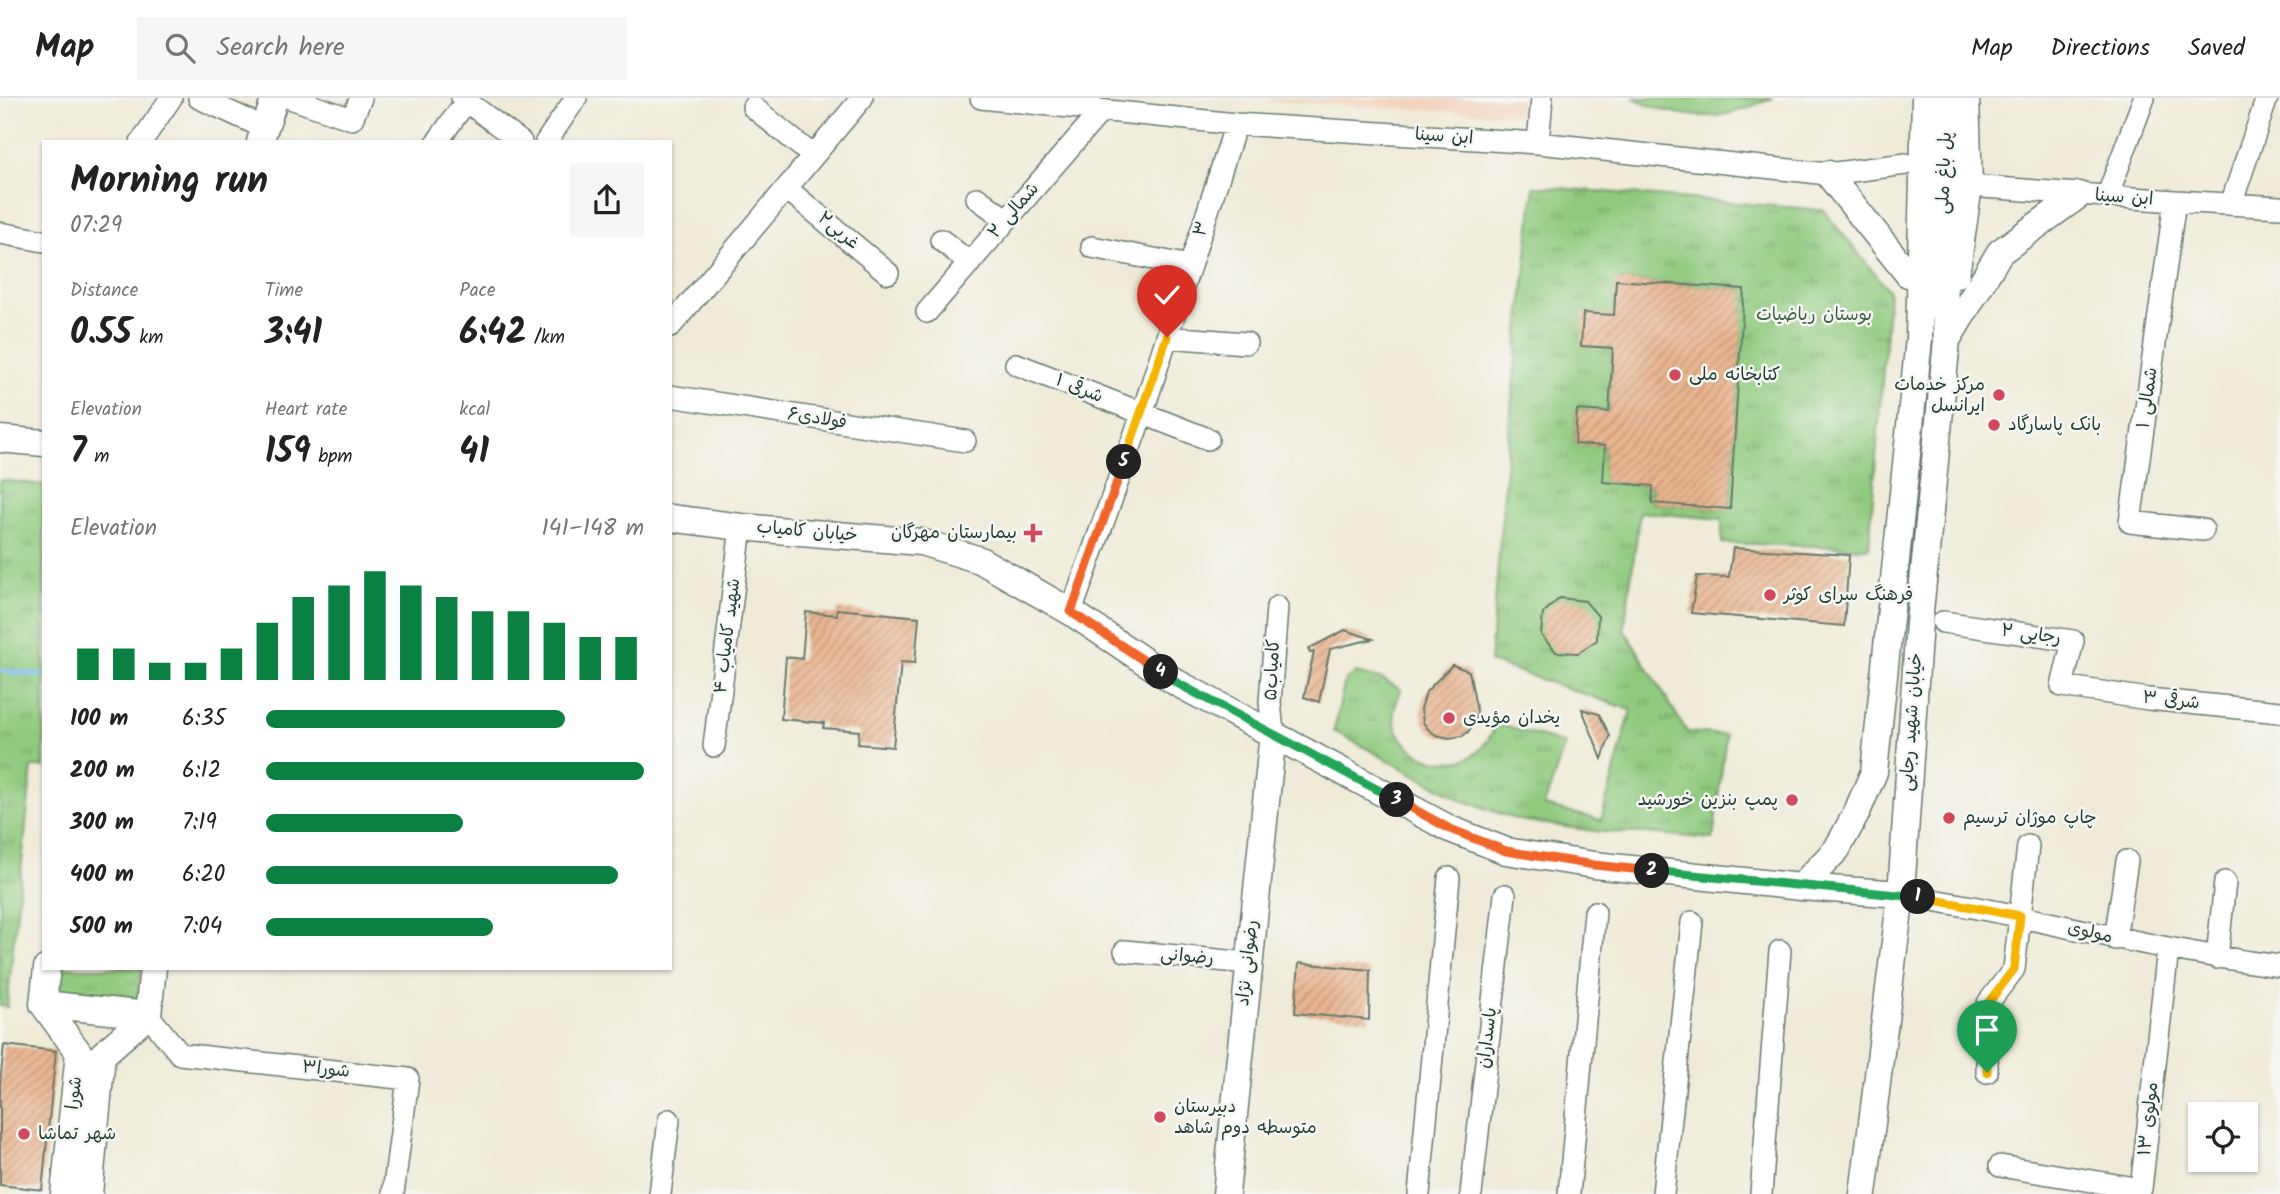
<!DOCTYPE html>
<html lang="en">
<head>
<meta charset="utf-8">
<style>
	:root { --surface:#fff; --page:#f6f6f6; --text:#222; --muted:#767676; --line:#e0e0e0; --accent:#0b8043 }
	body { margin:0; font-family:Kalam,"Playpen Sans Arabic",sans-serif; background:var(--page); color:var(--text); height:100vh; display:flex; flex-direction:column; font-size:26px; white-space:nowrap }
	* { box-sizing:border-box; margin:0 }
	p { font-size:23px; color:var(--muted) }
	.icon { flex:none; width:38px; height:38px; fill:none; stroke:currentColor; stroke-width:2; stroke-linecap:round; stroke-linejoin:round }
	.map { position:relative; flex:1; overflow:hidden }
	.details { position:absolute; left:42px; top:42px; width:630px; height:830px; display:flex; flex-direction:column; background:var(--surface); border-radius:0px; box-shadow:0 2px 5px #0004 }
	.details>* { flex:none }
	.fabs { position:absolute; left:2188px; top:1004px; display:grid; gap:14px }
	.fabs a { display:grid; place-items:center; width:70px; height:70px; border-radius:0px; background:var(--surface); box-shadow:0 2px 5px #0004; font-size:35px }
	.pin { position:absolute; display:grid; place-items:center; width:60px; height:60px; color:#fff; margin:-72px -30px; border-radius:50% 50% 50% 0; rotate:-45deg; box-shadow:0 0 7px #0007 }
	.pin .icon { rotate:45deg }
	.km { position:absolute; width:35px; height:35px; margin:-18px; border-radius:50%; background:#222; color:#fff; font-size:19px; line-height:35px; text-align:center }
	.round { display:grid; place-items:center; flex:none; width:74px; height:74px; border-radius:0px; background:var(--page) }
	.summary { display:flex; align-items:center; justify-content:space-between; height:119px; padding:0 28px }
	h1 { font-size:38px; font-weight:700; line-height:52px }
	.metrics { display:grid; grid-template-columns:repeat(3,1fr); gap:10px; height:119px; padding:7px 28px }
	.metrics div { display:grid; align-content:center }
	.metrics b { font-size:35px; font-weight:700 }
	.metrics small { font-size:19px; font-weight:400 }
	.metrics p { font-size:19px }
	.chart { height:196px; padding:14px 28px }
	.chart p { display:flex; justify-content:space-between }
	.chart svg { width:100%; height:126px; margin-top:7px; stroke:var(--accent); stroke-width:6 }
	ul { padding:0 28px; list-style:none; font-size:23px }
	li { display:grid; grid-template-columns:112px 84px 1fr; align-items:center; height:52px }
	li i { height:18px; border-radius:9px; background:var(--accent) }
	header { display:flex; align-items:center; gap:42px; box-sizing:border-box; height:98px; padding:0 35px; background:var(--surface); border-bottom:2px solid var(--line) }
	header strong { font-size:33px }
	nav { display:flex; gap:38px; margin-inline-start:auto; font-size:24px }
	.search { width:490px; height:63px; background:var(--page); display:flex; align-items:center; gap:18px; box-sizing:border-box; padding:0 24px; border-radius:0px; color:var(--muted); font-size:26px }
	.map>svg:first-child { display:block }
</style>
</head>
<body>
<header>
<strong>Map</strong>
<div class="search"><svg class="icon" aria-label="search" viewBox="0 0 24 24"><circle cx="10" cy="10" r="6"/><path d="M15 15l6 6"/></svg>Search here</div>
<nav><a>Map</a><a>Directions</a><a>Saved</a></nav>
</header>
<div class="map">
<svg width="2280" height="1096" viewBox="0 0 2280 1096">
	<defs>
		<pattern id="grass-tufts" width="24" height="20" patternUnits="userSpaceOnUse" patternTransform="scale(1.75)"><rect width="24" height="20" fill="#90ca7e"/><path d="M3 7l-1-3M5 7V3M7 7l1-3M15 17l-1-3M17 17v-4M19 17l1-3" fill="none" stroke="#75a568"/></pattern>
		<pattern id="building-hatch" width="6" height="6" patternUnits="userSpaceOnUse" patternTransform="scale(1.75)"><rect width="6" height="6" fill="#eab590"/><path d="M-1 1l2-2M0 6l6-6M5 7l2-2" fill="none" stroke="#bd9476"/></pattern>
	</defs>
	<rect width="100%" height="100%" fill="#f6f6f2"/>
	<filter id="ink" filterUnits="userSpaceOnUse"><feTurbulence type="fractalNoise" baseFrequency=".0143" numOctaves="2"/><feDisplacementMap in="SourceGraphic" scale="14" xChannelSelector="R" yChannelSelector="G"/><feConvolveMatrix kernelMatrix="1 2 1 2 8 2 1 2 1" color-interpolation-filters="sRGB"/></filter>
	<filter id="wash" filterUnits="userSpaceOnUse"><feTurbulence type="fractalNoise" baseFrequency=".00686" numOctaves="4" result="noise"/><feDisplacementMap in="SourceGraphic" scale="28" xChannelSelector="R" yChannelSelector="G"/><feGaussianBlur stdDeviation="1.57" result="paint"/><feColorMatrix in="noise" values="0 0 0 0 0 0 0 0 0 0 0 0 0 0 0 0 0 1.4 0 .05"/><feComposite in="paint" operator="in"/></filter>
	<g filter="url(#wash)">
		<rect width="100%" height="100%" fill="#efebd8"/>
		<path fill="#f2d4be" d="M1268,0H1532L1530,18L1267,3Z"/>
		<path fill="url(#grass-tufts)" stroke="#588459" stroke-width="2" fill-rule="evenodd" d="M1534,88L1823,112L1889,193L1869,450L1722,445V421L1640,414L1624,531L1687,634L1726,637L1713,741L1646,735L1601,734L1519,722L1464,703L1334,633L1345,582L1356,575L1384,582L1401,592C1399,599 1395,607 1394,613C1392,653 1444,677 1475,656C1486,648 1492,636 1497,625L1565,646L1544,708L1601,722L1631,612L1490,564L1510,320ZM1617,182L1743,191L1730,410L1652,405L1653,388L1604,384L1605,348L1575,346L1577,312L1609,314Z
			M0,382L44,387V669H32L7,909L0,908Z
			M61,870H141L137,902L58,893Z"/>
		<path fill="#90ca7e" stroke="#588459" stroke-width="2" d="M1634,0H1773C1759,5 1745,12 1731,15C1703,23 1658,14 1634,0Z"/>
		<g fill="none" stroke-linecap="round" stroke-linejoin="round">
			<path stroke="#7dbef2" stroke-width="5" d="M3,573L44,577"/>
		</g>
		<g id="blocks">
			<path fill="url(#building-hatch)" d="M1616,182L1744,191L1730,411L1652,405L1653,388L1603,384L1605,348L1575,346L1577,312L1609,314L1613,250L1581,248L1583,215L1614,217Z
				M1733,450L1849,457L1844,528L1691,515L1697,478L1729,479Z
				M1560,500L1585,503L1598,518L1597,542L1578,555L1556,554L1541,537L1543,515Z
				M837,511L919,519L915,565L901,564L893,649L858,646L859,633L823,630L824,625L781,621L786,559L802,561L806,514L837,517Z
				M1345,532L1373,541L1330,551L1319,604L1304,599L1314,554L1310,555L1308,551Z
				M1452,567L1469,573L1477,614L1474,625L1468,634L1462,638L1449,640L1436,637L1428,631L1423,624L1421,611L1426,594Z
				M1582,611L1599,616L1610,638L1602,661Z
				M1299,865L1370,872L1369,922L1295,915Z
				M4,947L56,953L42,1092L0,1087V986Z"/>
		</g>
	</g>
	<g filter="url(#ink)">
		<use href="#blocks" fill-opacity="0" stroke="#687a6d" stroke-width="2"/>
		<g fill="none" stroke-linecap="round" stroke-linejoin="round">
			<g stroke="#687a6d" stroke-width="24">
				<path id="minor" d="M199,0L265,30
					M290,0L352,21L361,0
					M462,0L521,44
					M981,0L1236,26L1538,45L1828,76L1906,66
					M753,9L813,58
					M141,44L171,0
					M437,44L467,2
					M546,44L576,0
					M1538,45L1542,0
					M1969,88L2175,103L2280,109
					M787,91L888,175
					M2107,99L2144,0
					M977,100L1007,122
					M2175,103L2130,424L2203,432
					M2231,106L2267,0
					M0,135L44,143
					M941,142L970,165
					M1092,149L1190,168
					M927,214L1101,13
					M670,229L862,0
					M1167,239L1246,245
					M1016,266L1208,341
					M670,298L965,343
					M1071,514L1142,316L1236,26
					M1943,524L2073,543L2062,588L2148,601L2280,614
					M1273,635L1270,604L1277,509
					M714,648L741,429
					M1901,796C1941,804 1982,810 2022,819C2108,838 2192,857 2280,868
					M2115,841L2127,763
					M1125,853L1248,865
					M2217,860L2225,784
					M148,917L180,956L408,981L393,1096
					M1987,974L1988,905L2014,871L2028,748
					M2000,1068L2141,1091L2168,851
					M660,1096L669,1022
					M1419,1096L1449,780
					M1471,1096L1505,797
					M1569,1096L1595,814
					M1663,1096L1692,824
					M1761,1096L1780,853"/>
			</g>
			<g stroke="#687a6d" stroke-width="29">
				<path id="major" d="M260,44L275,0
					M1828,76L1908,176
					M1956,177L1969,88L1966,0
					M1947,242L2000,154L2079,97
					M0,341L44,345
					M670,420L741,429L921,444L980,462L1071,514L1177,585L1450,731L1506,753L1594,767L1801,789L1901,796
					M1801,789L1837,751L1856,716L1874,674L1919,241L1925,0
					M47,870L43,906L148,917
					M43,906L79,955L64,1096
					M148,917L153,870
					M89,1096L102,957L148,917
					M1226,1096L1273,635
					M1863,1096L1901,796L1919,524L1947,242L1942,151L1947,0"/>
			</g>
			<use href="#minor" stroke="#fff" stroke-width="21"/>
			<use href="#major" stroke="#fff" stroke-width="26"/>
		</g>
	</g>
	<g fill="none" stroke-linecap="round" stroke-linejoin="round" filter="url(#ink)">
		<g stroke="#fff" stroke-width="14">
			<path id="split-1" d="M1918,799L2020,818L2014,871L1988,905L1987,974"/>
		</g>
		<g stroke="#fff" stroke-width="14">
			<path id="split-2" d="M1652,773L1918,799"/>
		</g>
		<g stroke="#fff" stroke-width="14">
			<path id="split-3" d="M1397,702L1450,731L1506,753L1594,767L1652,773"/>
		</g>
		<g stroke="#fff" stroke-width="14">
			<path id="split-4" d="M1161,574L1177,585L1397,702"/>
		</g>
		<g stroke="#fff" stroke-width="14">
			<path id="split-5" d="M1124,364L1071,514L1161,574"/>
		</g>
		<g stroke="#fff" stroke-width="14">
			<path id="split-6" d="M1124,364L1167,239"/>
		</g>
		<use href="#split-1" stroke="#f5b400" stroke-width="9"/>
		<use href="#split-2" stroke="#22a559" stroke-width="9"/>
		<use href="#split-3" stroke="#f0652b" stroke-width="9"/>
		<use href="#split-4" stroke="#22a559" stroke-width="9"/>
		<use href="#split-5" stroke="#f0652b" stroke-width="9"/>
		<use href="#split-6" stroke="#f5b400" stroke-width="9"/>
	</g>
	<g fill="#d1495b" stroke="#f6f6f2" stroke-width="2.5">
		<circle cx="1675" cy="277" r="7"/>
		<circle cx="1999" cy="297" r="7"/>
		<circle cx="1994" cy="327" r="7"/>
		<path d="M1029.5 424.5h7v7h7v7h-7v7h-7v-7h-7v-7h7z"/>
		<circle cx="1770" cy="497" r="7"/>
		<circle cx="1449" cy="620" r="7"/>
		<circle cx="1792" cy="702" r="7"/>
		<circle cx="1949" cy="720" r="7"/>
		<circle cx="1160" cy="1019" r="7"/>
		<circle cx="24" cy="1036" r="7"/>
	</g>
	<g text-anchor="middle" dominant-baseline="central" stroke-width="5" stroke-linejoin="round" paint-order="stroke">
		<g font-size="18" fill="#1f3d34" stroke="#f6f6f2">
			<text transform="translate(1444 39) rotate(4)">ابن سینا</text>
			<text transform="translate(1945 75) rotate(-88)">پل باغ ملی</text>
			<text transform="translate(2124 100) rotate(4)">ابن سینا</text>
			<text transform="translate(1014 113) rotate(-49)">۲ شمالی</text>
			<text transform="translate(1202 131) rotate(-72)">۳</text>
			<text transform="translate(838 133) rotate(40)">غربی۲</text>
			<text transform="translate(1079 291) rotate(22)">۱ شرقی</text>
			<text transform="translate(2148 300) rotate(-82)">شمالی ۱</text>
			<text transform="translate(817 321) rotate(9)">فولادی۶</text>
			<text transform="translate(807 434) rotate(5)">خیابان کامیاب</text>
			<text transform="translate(2031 537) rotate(8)">رجایی ۲</text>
			<text transform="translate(728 538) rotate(-83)">شهید کامیاب ۴</text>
			<text transform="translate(1273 572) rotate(-87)">کامیاب۵</text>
			<text transform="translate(2171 603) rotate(6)">شرقی ۳</text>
			<text transform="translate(1912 624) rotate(-86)">خیابان شهید رجایی</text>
			<text transform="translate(2090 835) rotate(13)">مولوی</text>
			<text transform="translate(1187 859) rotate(5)">رضوانی</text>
			<text transform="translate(1248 865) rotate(-84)">رضوانی نژاد</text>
			<text transform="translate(1488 940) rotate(-83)">پاسداران</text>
			<text transform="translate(326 972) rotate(6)">شورا۳</text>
			<text transform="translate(75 995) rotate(-84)">شورا</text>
			<text transform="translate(2149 1021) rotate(-84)">مولوی ۱۳</text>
		</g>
		<g font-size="18" fill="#3b6046" stroke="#f6f6f2">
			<text x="1814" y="217">بوستان ریاضیات</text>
		</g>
		<g font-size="18" fill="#1f3d34" stroke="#f6f6f2" text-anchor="start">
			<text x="1689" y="277">کتابخانه ملی</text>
			<text x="1985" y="287" text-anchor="end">مرکز خدمات<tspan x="1985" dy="21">ایرانسل</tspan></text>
			<text x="2008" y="327">بانک پاسارگاد</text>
			<text x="1017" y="435" text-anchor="end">بیمارستان مهرگان</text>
			<text x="1784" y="497">فرهنگ سرای کوثر</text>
			<text x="1463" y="620">یخدان مؤیدی</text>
			<text x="1778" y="702" text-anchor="end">پمپ بنزین خورشید</text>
			<text x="1963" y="720">چاپ موژان ترسیم</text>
			<text x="1174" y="1009">دبیرستان<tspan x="1174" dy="21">متوسطه دوم شاهد</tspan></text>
			<text x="38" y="1036">شهر تماشا</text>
		</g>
	</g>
</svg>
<div class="fabs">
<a><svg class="icon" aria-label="locate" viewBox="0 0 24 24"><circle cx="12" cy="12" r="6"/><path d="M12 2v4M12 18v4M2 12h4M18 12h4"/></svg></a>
</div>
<div class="pin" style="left:1987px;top:974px;background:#1e9e55"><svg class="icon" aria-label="arrive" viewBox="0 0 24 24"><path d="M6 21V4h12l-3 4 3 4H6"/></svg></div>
<div class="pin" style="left:1167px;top:239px;background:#d93025"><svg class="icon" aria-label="check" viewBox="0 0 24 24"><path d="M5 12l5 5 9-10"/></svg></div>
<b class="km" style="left:1918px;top:799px">1</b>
<b class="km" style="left:1652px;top:773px">2</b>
<b class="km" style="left:1397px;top:702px">3</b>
<b class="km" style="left:1161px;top:574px">4</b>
<b class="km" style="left:1124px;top:364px">5</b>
<section class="details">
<div class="summary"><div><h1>Morning run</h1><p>07:29</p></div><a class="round"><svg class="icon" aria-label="share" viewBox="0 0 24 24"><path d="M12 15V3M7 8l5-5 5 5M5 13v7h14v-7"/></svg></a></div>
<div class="metrics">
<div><p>Distance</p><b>0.55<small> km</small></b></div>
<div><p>Time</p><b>3:41</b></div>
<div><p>Pace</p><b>6:42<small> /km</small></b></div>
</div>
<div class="metrics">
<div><p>Elevation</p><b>7<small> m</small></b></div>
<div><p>Heart rate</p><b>159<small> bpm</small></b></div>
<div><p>kcal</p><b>41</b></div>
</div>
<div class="chart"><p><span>Elevation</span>141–148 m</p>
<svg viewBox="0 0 160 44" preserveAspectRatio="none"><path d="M5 44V33M15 44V33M25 44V38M35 44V38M45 44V33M55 44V24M65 44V15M75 44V11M85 44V6M95 44V11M105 44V15M115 44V20M125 44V20M135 44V24M145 44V29M155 44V29"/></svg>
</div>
<ul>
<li><b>100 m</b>6:35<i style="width:79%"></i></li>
<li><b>200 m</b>6:12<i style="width:100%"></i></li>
<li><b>300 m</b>7:19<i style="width:52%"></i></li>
<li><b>400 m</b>6:20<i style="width:93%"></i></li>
<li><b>500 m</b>7:04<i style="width:60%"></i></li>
</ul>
</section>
</div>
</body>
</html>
